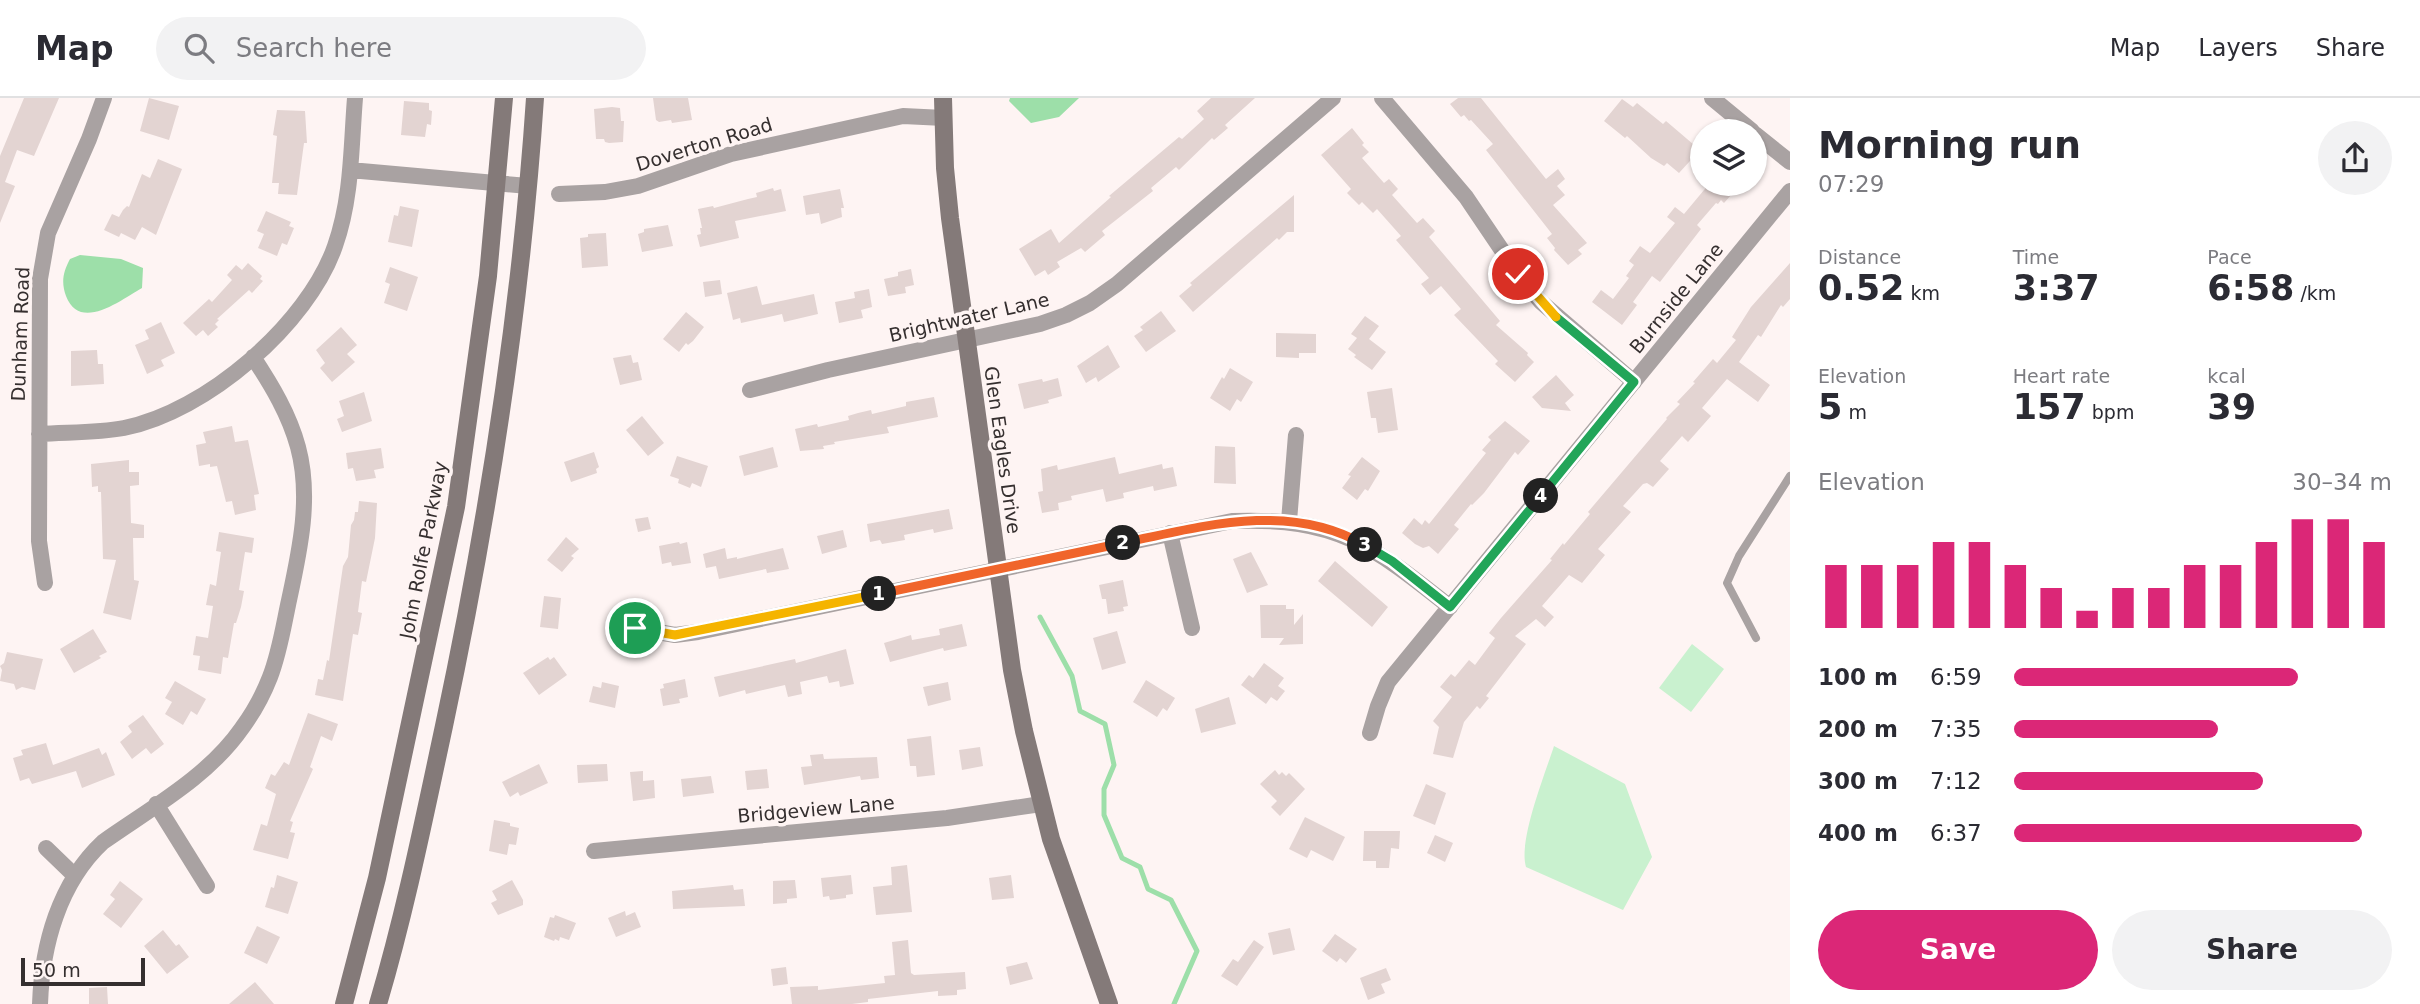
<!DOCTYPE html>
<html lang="en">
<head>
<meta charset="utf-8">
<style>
	:root { --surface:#fff; --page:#f2f2f3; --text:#2b2b33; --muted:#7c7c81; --line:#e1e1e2; --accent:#db2777 }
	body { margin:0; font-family:"DejaVu Sans",sans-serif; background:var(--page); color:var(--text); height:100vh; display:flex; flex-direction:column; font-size:26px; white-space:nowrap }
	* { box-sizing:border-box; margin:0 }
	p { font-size:23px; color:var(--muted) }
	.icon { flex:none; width:38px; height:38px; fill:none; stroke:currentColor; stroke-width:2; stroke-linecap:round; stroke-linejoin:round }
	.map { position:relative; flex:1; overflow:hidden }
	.side { display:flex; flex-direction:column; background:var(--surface); width:630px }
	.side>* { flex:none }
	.controls { position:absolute; left:1690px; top:21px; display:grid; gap:14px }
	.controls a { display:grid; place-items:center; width:77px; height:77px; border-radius:50%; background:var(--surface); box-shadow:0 2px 5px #0004; font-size:35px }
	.scale { position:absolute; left:21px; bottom:18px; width:124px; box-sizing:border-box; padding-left:7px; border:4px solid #352f2f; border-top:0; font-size:19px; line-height:24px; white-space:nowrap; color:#352f2f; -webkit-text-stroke:5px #fef4f3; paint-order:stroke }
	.pin { position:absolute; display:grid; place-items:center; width:60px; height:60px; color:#fff; margin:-30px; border:4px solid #fff; border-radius:50%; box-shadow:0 2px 7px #0007 }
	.km { position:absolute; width:35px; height:35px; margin:-18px; border-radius:50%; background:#222; color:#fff; font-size:19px; line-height:35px; text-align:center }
	.round { display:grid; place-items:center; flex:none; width:74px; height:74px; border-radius:37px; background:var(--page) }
	.head { display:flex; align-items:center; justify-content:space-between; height:119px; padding:0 28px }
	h1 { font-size:38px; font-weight:600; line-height:52px }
	.metrics { display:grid; grid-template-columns:repeat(3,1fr); gap:10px; height:119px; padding:7px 28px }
	.metrics div { display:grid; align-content:center }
	.metrics b { font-size:35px; font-weight:600 }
	.metrics small { font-size:19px; font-weight:400 }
	.metrics p { font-size:19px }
	.chart { height:196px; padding:14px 28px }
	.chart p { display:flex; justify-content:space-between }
	.chart svg { width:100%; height:126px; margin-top:7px; stroke:var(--accent); stroke-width:6 }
	.button { display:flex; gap:14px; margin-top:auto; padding:14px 28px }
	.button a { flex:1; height:80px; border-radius:42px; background:var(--accent); color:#fff; font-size:28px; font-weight:600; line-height:80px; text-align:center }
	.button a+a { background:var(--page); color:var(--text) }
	ul { padding:0 28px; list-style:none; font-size:23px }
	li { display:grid; grid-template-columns:112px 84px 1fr; align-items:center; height:52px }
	li i { height:18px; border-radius:9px; background:var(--accent) }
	header { display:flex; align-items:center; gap:42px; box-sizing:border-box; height:98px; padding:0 35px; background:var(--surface); border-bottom:2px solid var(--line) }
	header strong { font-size:33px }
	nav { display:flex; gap:38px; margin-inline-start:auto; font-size:24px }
	.search { width:490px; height:63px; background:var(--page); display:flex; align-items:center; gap:18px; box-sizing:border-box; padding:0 24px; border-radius:38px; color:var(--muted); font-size:26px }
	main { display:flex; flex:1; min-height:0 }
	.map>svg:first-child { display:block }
</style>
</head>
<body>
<header>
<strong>Map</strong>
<div class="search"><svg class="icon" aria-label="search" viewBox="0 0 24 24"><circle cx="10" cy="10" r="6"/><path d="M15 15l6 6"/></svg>Search here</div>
<nav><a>Map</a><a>Layers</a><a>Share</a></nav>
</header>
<main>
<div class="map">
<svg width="1790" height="906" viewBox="0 0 1790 906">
	<rect width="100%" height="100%" fill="#fef4f3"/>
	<path fill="#c9f1cf" d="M1692,546L1724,571L1691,614L1659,590Z
		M1554,648L1625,686L1652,759L1623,812L1526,769C1518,743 1545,676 1554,648Z"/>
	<path fill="#9ddfa9" d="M1010,0H1079L1059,19L1031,25L1009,3Z
		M80,157L121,161L143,170L142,190C122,201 80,235 66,198C61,184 63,174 70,161Z"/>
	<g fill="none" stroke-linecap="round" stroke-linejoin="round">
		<path stroke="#9ddfa9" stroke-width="5" d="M1040,519L1072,578L1080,613L1105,626L1114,667L1104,691V717L1122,760L1140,769L1148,791L1171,802L1197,853L1174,906"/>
	</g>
	<path fill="#e3d4d2" d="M24,0H59L34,58L17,52L5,84L15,88L0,125V58Z
		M149,0L179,8L169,42L140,33Z
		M653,0H688L692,22L672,25L671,22L659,24L656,22Z
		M1211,0H1255L1225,27L1228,30L1214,42L1212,40L1179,72L1176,69L1151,90L1153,93L1102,133L1105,137L1085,154L1081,150L1057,164L1060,169L1048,177L1045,172L1035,178L1019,151L1051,131L1059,145L1111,99L1109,98L1179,39L1182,41L1204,21L1197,13Z
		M1458,0H1481L1546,81L1558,71L1565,81L1557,88L1565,97L1553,107L1587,145L1578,152L1582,156L1568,167L1554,152L1555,150L1547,140L1552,136L1486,52L1493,46L1471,22L1469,23L1464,17L1461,19L1450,6Z
		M1622,1L1633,9L1637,5L1663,26L1666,23L1700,52L1679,75L1667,65L1664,68L1651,60L1627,38L1625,40L1604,23Z
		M404,3L429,5V12L432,13L431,27L427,26L425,39L401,37Z
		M612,9L620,10L621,23H624L623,44L609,45L605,44L604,41H596L594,11Z
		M277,12L305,13L307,45H304L297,97L278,96L279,85H272L277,38L273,37Z
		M1352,30L1364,45L1362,47L1369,54L1362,60L1384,85L1389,81L1398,91L1392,97L1417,125L1423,120L1435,133L1429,139L1500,223L1496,227L1528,255L1527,257L1534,264L1515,284L1495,266L1498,263L1454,217L1461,211L1441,188L1430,197L1421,186L1429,180L1396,142L1401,138L1377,111L1373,115L1362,104L1359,107L1347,95L1351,91L1321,57Z
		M158,61L182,71L156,137L142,129L135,142L121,135L119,139L104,132L112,116L119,119L123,112L127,108L129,109L142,76L150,80Z
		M1709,86H1741L1724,105L1721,102L1718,106L1716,105L1697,127L1701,131L1660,184L1652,178L1633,204L1637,207L1622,227L1592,204L1601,192L1613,201L1629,180L1626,178L1634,167L1629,163L1640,148L1650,155L1675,125L1667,119L1675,109L1684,116Z
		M773,90L774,93L781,91L786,113L735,123L739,140L700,149L697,137L701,136L700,130H702L698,111L713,108L714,110L748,101L757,99L756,95Z
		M840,91L844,110H841L842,119L821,126L819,115L806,117L803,98Z
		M1294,97V134H1287L1279,142L1277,140L1193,214L1179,198L1192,187L1190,185Z
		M400,108L419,112L412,149L388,144L394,117L398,118Z
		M266,113L291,124L289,128L294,130L287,147L282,145L277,158L258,150L264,136L257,133Z
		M668,127L673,148L642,154L638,136L644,134V131Z
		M606,135L608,168L582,170L580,140L588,139V136Z
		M248,165L262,178L260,181L263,183L252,195L249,192L217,221L219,222L215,226L218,229L208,238L203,232L196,238L183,225L209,201L212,204L232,182L227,177L236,167L242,172Z
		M1790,165V201L1783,209L1781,207L1761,239L1758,237L1739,264L1770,287L1758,304L1727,281L1702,310L1711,318L1688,344L1682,338L1660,363L1669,371L1653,389L1647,385L1643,386L1623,408L1631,414L1598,451L1605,457L1582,485L1569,477L1542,508L1554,519L1545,529L1536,521L1515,538L1526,546L1486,598L1489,600L1480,611L1477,608L1464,624L1453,660L1433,656L1439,629L1433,623L1452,599L1440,589L1451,576L1455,579L1469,562L1475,567L1495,540L1489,535L1501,520L1552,462L1550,461L1563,445L1564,447L1590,416L1588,414L1667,321L1666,320L1680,306L1677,304L1695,285L1693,284L1713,261L1717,265L1736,242L1732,239L1751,209Z
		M390,169L418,179L407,213L384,205L390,186L385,184Z
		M911,171L914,187L905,189L906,195L888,198L884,181L898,178V174Z
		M720,182L722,196L705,199L703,184Z
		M757,188L762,207L814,196L818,216L784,224L782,216L741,225L740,220L733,222L727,195Z
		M869,191L872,209L861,212L863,220L839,225L835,204L855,200L854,194Z
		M1161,213L1176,233L1146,254L1134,238L1143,232L1140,229Z
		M686,214L704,229L693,243L688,247L686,245L679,254L663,241Z
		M1365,218L1379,228L1369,241L1386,254L1372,272L1354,259L1356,257L1348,251L1357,240L1351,236Z
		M161,224L175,255L161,262L164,268L147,276L135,247L149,241L145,232Z
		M341,229L357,247L347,256L355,264L332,284L320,270L325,265L316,252Z
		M1276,235L1316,236V255H1299V260L1276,259Z
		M1108,247L1120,269L1098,284L1096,279L1086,285L1077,268Z
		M97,252L98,266H103L104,286L71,288V253Z
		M631,257L633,265L638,264L642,282L620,287L613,260Z
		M1230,270L1253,284L1241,304L1237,301L1230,313L1210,300L1222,279L1224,281Z
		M1556,277L1574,297L1565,305L1571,313L1542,310L1532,299Z
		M1058,280L1062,298L1048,302L1049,305L1024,311L1018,286L1042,281L1043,284Z
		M1392,290L1398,332L1378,335L1376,320H1371L1367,294Z
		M364,294L372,323L342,334L337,321L344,318L339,303Z
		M934,299L938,319L887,329L889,335L834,344L835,346L823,348L824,351L800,353L795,331L817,326L818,329L849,322L848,318L858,315L871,312L872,316L906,308V304Z
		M642,318L664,345L648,358L626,332Z
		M1505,323L1530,343L1518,357L1515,354L1484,395L1472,407L1471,406L1454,427L1459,431L1438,456L1429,448L1423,450L1415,446L1402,435L1414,420L1422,427L1425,422L1429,426L1486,355L1482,352L1491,342L1488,339Z
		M232,328L235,344L248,342L259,396L254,397L256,412L235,417L232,403L226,404L217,368L210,369V366L199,368L196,347L206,345L203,334Z
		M1215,348L1235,349L1236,386L1214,385Z
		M773,349L778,369L744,378L739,358Z
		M381,350L384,370L374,372L376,380L356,383L353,370L348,371L346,355Z
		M594,354L599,369L596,371L597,375L571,384L564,364Z
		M677,358L708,368L701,389L692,385L690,390L678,385L679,381L670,378Z
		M1115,359L1119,376L1162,366L1163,371L1173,369L1177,388L1154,393L1153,388L1123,395L1124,400L1106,404L1103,391L1071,398L1072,402L1058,405L1059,412L1042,415L1038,394L1043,393L1041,371L1057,367L1058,372Z
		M1362,359L1380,373L1368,393L1365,391L1357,402L1342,390L1351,378L1348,377Z
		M129,362V374H139V387L130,388L131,425L144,427V440H133L134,482L139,483L131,522L103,515L116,462L103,461L101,394H98V388L92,389L91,366Z
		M359,403L377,405L375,440L366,484L362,483L358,514L362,515L358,537L353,536L343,603L315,597L318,581L323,582L327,562L329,563L343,468L348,459L351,427L354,422L355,414H358Z
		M949,411L953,431L934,435L933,431L904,437L905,442L882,446L880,442L870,444L867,426Z
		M648,419L651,431L638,434L635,421Z
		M843,432L847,449L822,456L817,438Z
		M219,434L254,440L252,455L245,454L239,492L244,493L241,509L236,525H234L228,560L223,559L221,576L198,572L200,558L193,557L196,538L208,540L213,508L206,507L210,486L216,488L221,454L216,453Z
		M566,439L579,451L571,458L574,460L562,474L547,462Z
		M679,444L680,446L687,444L691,465L672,468L671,464L662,466L659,448Z
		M725,450L727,461L737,459V461L783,450L789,471L767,475L766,471L719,481L716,468L706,470L703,456Z
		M1251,454L1268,487L1247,495L1233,461Z
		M1335,463L1388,509L1372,529L1318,483Z
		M1123,482L1128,508L1123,509L1124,513L1108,516L1106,501H1102L1099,487Z
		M544,498L561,500L558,531L540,529Z
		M1260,507H1286V511H1294V527L1303,516V546L1279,547L1284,540H1261Z
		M962,526L967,548L944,553L943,550L890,564L884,545L911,537L912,542L940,537L939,531Z
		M93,531L107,554L99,558L101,560L74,575L60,551Z
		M1117,533L1126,565L1102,572L1093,540Z
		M846,551L854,586L840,589L839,583L829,585L827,578L800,584L802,596L788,599L785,587L746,596L745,592L719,599L714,579L795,561L796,565Z
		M7,554L43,561L35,592L22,589L16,592L14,586L0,583L2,572L0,568L4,565Z
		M548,559L550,562L554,559L567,577L539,597L523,575Z
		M1264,565L1284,580L1278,588L1285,593L1277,603L1271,599L1266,606L1241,587L1249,577L1253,580Z
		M685,581L688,599L679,601L680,605L663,608L660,591L664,590L663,586Z
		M1146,582L1175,600L1167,613L1163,610L1157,619L1133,604Z
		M175,583L206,601L197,617L191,613L183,627L165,616L172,604L165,600Z
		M602,584L619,588L615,610L589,604L593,588L601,590Z
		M948,584L951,602L928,608L923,589Z
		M1229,599L1236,626L1201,635L1195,611Z
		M308,615L338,626L332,643L321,638L310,669L313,671L290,723L293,724L290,734L295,735L288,761L253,752L261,726L267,728L276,696L265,690L271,676L275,678L284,664L289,667Z
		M143,617L164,646L151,656L146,650L132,661L120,644L132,634L128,628Z
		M931,638L935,677L917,679L916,668H910L907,641Z
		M46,645L53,667L99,650L102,657L106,654L115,677L82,690L76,673L32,686L29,680L20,683L13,660L23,657L21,652Z
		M980,649L983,668L962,672L959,652Z
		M823,656L824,661L877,659L879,680L861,682L860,678L804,687L801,669L812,668L810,657Z
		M539,666L548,685L520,698L518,694L510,699L502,684Z
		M607,666L608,683L578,685L577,667Z
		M767,671L769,690L747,692L745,673Z
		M1275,672L1279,677L1282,674L1286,678L1289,675L1305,691L1280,718L1271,709L1277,703L1260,686Z
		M643,673V683L654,682L655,700L633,703L630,674Z
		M711,678L714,695L683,699L681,681Z
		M1426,686L1446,695L1435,727L1413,718Z
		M1305,719L1345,739L1333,763L1311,752L1307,760L1289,751Z
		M494,722L510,725V728L519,730L516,747L509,746L507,757L489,753Z
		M1364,733H1400L1399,751L1391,750L1389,770H1376V763H1363Z
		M1435,737L1453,745L1445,764L1427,755Z
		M907,767L912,814L876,817L873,789L892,787L891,769Z
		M277,777L298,784L288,816L265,809L271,789L274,790Z
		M851,777L853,796L846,797V800L830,802L829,798L823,799L821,780Z
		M1011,777L1014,800L992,802L989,780Z
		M512,782L523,802V807L498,817L491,805L497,802L492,793Z
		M795,782L797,800L787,801V805L773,806V783Z
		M120,783L143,801L121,830L103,816L115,801L110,797Z
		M733,787L734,792L743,791L745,808L673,811L672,793Z
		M625,813L626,818L635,814L641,829L616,839L608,820Z
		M555,817L576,825L569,842L560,839L559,843L555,841L554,843L544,839L550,819L554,820Z
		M257,828L280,839L267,866L244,855Z
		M1290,830L1295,852L1273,857L1268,835Z
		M163,832L176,848L179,846L189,859L167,876L144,848Z
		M1335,836L1357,851L1346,865L1340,860L1337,864L1322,853Z
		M908,842L911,875L914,877L965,874L966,891L957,892V897L938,898V893L868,901V904L852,906H792L790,889L818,888V892L885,885L884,878L895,877L892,844Z
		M1254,842L1264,849L1237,888L1221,878L1233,861L1238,864Z
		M1027,864L1033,881L1010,887L1006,869Z
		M786,869L788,886L773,888L771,871Z
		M1386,870L1391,882L1381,886L1385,895L1368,902L1360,880Z
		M255,884L274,906H229Z
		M107,889L108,906H89V890Z"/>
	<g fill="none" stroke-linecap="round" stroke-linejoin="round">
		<path stroke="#a9a2a2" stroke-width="8" d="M1756,540L1727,485L1739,458L1790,378"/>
		<path stroke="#a9a2a2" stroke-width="16" d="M1382,0L1466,99L1518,176L1541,204L1634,284
			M1712,0L1752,33
			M1755,36L1790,64
			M350,72L528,88
			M559,96L605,94L638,88L731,56L903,18L944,20
			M750,292L828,272L1040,226L1066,217L1090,205L1117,186L1333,0
			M39,336C67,334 97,335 124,330C206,314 308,226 335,148C352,100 351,49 355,0
			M1289,423L1296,337
			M1170,435L1192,530
			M45,485L39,443L40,181L48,135L89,41L104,0
			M635,530L675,537L698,534L1232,423C1336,419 1372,447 1450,509
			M1370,635L1378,608L1388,584L1790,93
			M156,706L207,788
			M46,750L75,778
			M594,753L947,720L1041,706
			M40,906C42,847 59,785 103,744C151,710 208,679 242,630C253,615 263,597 270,579C279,556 283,531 288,507C299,456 312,401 298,349C289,316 272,288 253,259"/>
		<path stroke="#847a79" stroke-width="18" d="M943,0L945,70L950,120L1012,572L1024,633L1051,741L1109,906
			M344,906L377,780L456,409L488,178L504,0
			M378,906C405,815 424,721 444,628C488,421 521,211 535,0"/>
	</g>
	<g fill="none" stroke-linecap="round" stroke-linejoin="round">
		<g stroke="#fff" stroke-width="14">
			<path id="split-1" d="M635,530L675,537L879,496"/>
		</g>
		<g stroke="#fff" stroke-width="14">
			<path id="split-2" d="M879,496L1123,445"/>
		</g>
		<g stroke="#fff" stroke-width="14">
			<path id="split-3" d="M1123,445C1203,428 1289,403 1365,447"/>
		</g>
		<g stroke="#fff" stroke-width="14">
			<path id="split-4" d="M1365,447L1392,463L1450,509L1541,398"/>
		</g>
		<g stroke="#fff" stroke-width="14">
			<path id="split-5" d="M1541,398L1634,284L1556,219"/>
		</g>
		<g stroke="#fff" stroke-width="14">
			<path id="split-6" d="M1518,176L1556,219"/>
		</g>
		<use href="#split-1" stroke="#f5b400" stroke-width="9"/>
		<use href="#split-2" stroke="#f0652b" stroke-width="9"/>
		<use href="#split-3" stroke="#f0652b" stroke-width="9"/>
		<use href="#split-4" stroke="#22a559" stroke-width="9"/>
		<use href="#split-5" stroke="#22a559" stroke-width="9"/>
		<use href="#split-6" stroke="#f5b400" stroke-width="9"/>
	</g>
	<g text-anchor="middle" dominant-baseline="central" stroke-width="7" stroke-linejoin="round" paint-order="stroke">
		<g font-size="19" fill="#352f2f" stroke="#fef4f3">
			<text transform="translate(704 46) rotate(-17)">Doverton Road</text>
			<text transform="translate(1676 200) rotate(-51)">Burnside Lane</text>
			<text transform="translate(969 219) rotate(-13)">Brightwater Lane</text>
			<text transform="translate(20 236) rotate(-88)">Dunham Road</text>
			<text transform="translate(1003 352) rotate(82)">Glen Eagles Drive</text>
			<text transform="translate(423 452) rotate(-79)">John Rolfe Parkway</text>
			<text transform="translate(816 711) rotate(-5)">Bridgeview Lane</text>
		</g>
	</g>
</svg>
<div class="controls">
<a><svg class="icon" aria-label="layers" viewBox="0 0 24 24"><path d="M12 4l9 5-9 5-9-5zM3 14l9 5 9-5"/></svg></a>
</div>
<div class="scale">50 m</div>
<div class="pin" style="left:635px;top:530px;background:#1e9e55"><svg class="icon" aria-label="arrive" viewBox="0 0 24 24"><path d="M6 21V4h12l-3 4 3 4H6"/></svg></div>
<div class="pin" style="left:1518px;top:176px;background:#d93025"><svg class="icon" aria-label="check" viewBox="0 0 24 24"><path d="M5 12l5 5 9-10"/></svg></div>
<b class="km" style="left:879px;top:496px">1</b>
<b class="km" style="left:1123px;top:445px">2</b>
<b class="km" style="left:1365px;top:447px">3</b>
<b class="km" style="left:1541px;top:398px">4</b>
</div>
<section class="side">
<div class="head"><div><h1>Morning run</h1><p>07:29</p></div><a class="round"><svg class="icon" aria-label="share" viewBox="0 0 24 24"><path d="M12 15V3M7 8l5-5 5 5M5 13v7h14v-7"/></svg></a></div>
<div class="metrics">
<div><p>Distance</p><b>0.52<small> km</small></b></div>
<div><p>Time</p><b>3:37</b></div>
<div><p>Pace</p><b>6:58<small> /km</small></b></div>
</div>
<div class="metrics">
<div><p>Elevation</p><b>5<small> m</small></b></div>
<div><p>Heart rate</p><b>157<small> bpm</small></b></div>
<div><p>kcal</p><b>39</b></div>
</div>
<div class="chart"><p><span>Elevation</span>30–34 m</p>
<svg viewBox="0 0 160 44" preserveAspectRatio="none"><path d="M5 44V22M15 44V22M25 44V22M35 44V14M45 44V14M55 44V22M65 44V30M75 44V38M85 44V30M95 44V30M105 44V22M115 44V22M125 44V14M135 44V6M145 44V6M155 44V14"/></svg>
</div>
<ul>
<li><b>100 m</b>6:59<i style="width:75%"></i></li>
<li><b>200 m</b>7:35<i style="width:54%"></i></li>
<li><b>300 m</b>7:12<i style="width:66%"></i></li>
<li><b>400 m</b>6:37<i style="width:92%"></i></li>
</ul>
<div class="button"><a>Save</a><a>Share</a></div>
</section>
</main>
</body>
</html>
